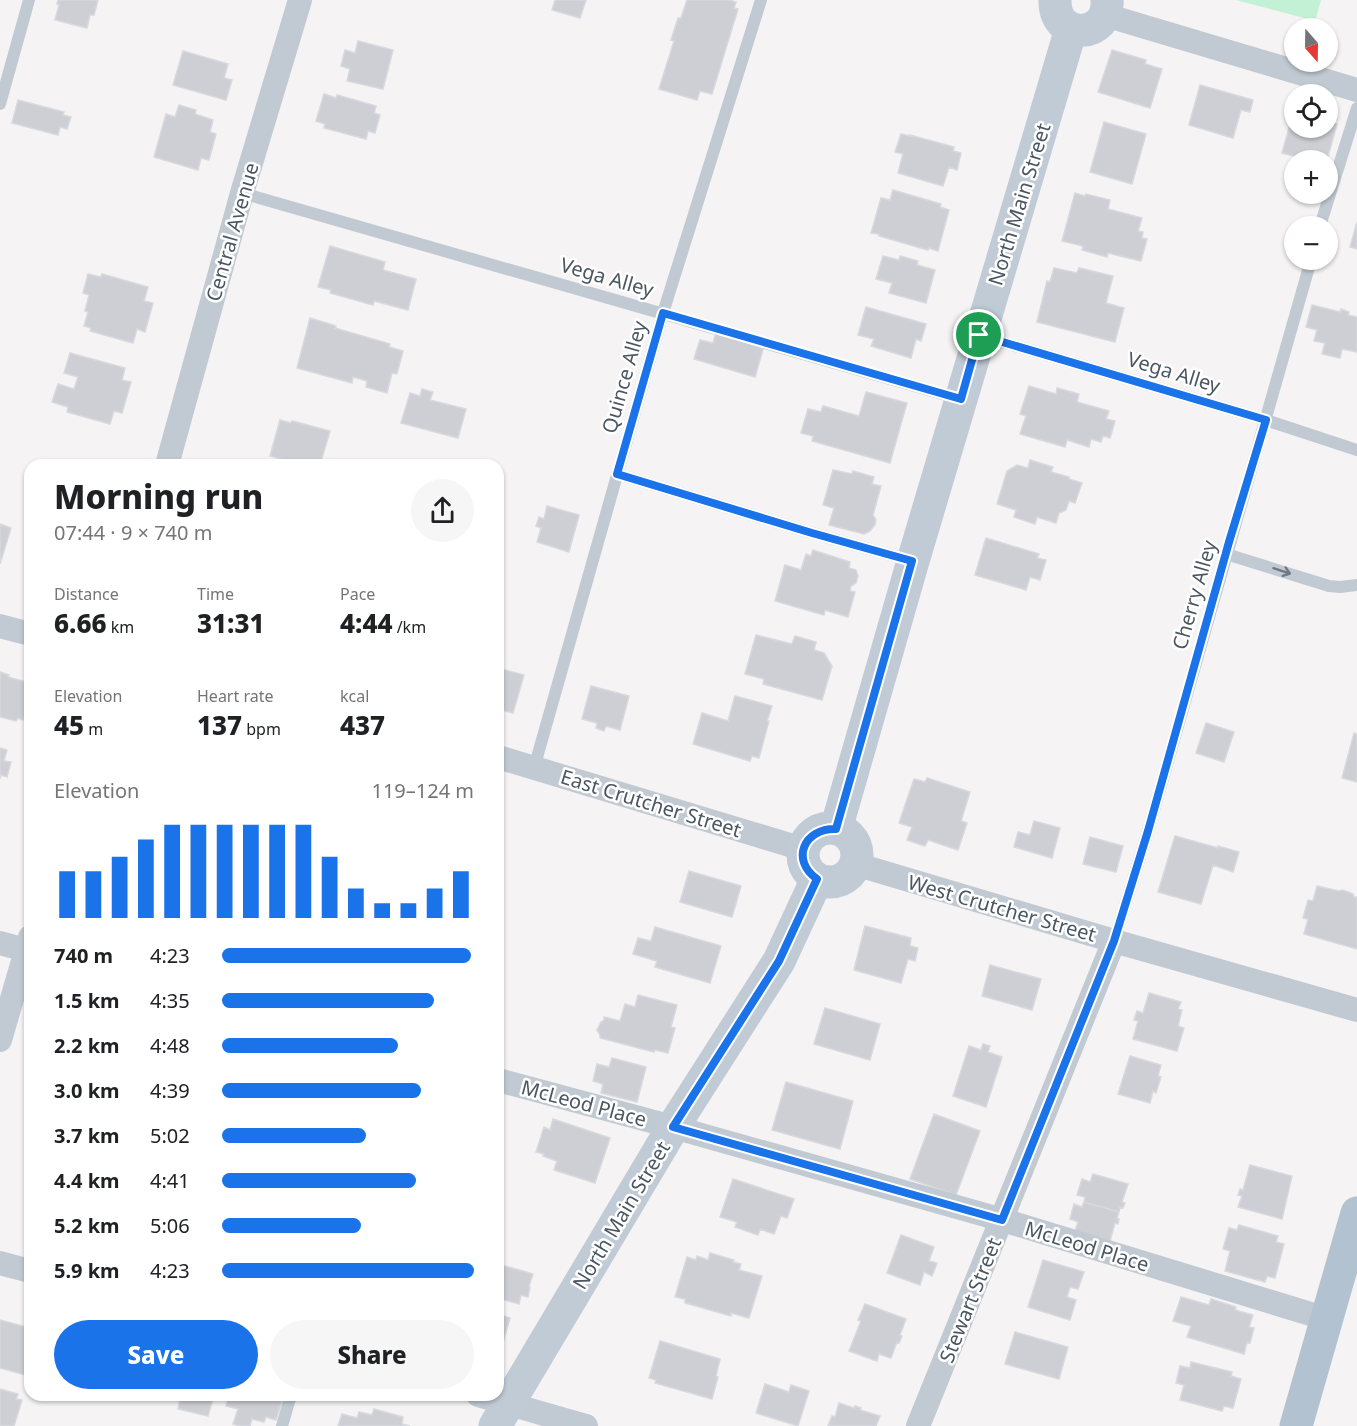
<!DOCTYPE html>
<html lang="en">
<head>
<meta charset="utf-8">
<style>
	:root { --surface:#fff; --page:#f6f6f6; --text:#202124; --muted:#757577; --accent:#1a73e8 }
	body { margin:0; font-family:"Noto Sans",sans-serif; background:var(--page); color:var(--text); height:100vh; display:flex; flex-direction:column; font-size:22px; white-space:nowrap }
	* { box-sizing:border-box; margin:0 }
	p { font-size:20px; color:var(--muted) }
	.icon { flex:none; width:33px; height:33px; fill:none; stroke:currentColor; stroke-width:2; stroke-linecap:round; stroke-linejoin:round }
	.map { position:relative; flex:1; overflow:hidden }
	.sheet { position:absolute; left:24px; top:459px; width:480px; height:942px; display:flex; flex-direction:column; background:var(--surface); border-radius:18px; box-shadow:0 2px 4px #0004 }
	.sheet>* { flex:none }
	.needle { width:39px; rotate:160deg }
	.fabs { position:absolute; left:1284px; top:18px; display:grid; gap:12px }
	.fabs a { display:grid; place-items:center; width:54px; height:54px; border-radius:50%; background:var(--surface); box-shadow:0 2px 4px #0004; font-size:30px }
	.pin { position:absolute; display:grid; place-items:center; width:51px; height:51px; color:#fff; margin:-26px; border:3px solid #fff; border-radius:50%; box-shadow:0 2px 6px #0007 }
	.round { display:grid; place-items:center; flex:none; width:63px; height:63px; border-radius:32px; background:var(--page) }
	.summary { display:flex; align-items:center; justify-content:space-between; height:102px; padding:0 30px }
	h1 { font-size:33px; font-weight:800; line-height:45px }
	.figures { display:grid; grid-template-columns:repeat(3,1fr); gap:9px; height:102px; padding:6px 30px }
	.figures div { display:grid; align-content:center }
	.figures b { font-size:26px; font-weight:800 }
	.figures small { font-size:16px; font-weight:400 }
	.figures p { font-size:16px }
	.chart { height:168px; padding:12px 30px }
	.chart p { display:flex; justify-content:space-between }
	.chart svg { width:100%; height:108px; margin-top:6px; stroke:var(--accent); stroke-width:6 }
	.action { display:flex; gap:12px; margin-top:auto; padding:12px 30px }
	.action a { flex:1; height:69px; border-radius:36px; background:var(--accent); color:#fff; font-size:24px; font-weight:800; line-height:69px; text-align:center }
	.action a+a { background:var(--page); color:var(--text) }
	ul { padding:0 30px; list-style:none; font-size:20px }
	li { display:grid; grid-template-columns:96px 72px 1fr; align-items:center; height:45px }
	li i { height:15px; border-radius:8px; background:var(--accent) }
	.map>svg:first-child { display:block }
</style>
</head>
<body>
<div class="map">
<svg width="1357" height="1426" viewBox="0 0 1357 1426">
	<rect width="100%" height="100%" fill="#f5f3f3"/>
	<path fill="#c3f1d5" d="M1236,0H1321L1315,21Z"/>
	<path fill="#cdcfd5" stroke="#d7d9de" stroke-width="1.5" d="M58,0H98L94,15H90L87,28L55,20L59,5L57,4Z
		M555,0H586L580,18L552,10Z
		M687,0H729L736,2L734,8L738,9L712,94L700,91L697,100L659,89L674,41L671,40L678,18H681Z
		M358,41L393,50L383,89L347,81L350,69L341,66L345,50L355,53Z
		M1112,50L1146,60L1145,64L1162,69L1150,108L1098,92Z
		M183,51L228,64L224,78L232,80L226,100L173,85Z
		M1200,85L1253,100L1250,112L1241,110L1233,138L1189,125Z
		M324,94L336,98L337,95L376,106L374,113L380,115L375,133L368,131L366,139L324,128L325,124L316,121Z
		M18,100L64,112L63,115L71,117L67,129L60,127L58,135L12,123Z
		M179,105L196,110L195,114L213,120L210,132L216,134L209,160L201,158L198,170L154,157L166,114L175,117Z
		M1291,121L1294,122V128H1328V122L1337,124L1327,160H1308L1282,153Z
		M1104,122L1146,134L1132,184L1090,172Z
		M901,134L910,136V135L954,147L953,151L961,153L957,170L949,167L943,186L898,173L903,154L895,152Z
		M893,190L941,204L940,207L949,210L938,251L929,248L928,250L879,236V234L871,233L881,198L890,200Z
		M1075,193L1085,196L1086,194L1110,200L1108,209L1142,218L1138,231L1143,232L1142,238L1147,239L1141,261L1108,253L1107,257L1082,250L1083,246L1062,241Z
		M1357,222V249L1350,247Z
		M330,246L385,262L383,270L416,279L408,310L374,301L373,305L330,293L331,290L318,287Z
		M883,256L899,260L900,256L918,261L917,265L935,270L926,303L889,293L892,283L876,279Z
		M1054,268L1077,273L1079,268L1113,276L1106,303L1124,308L1115,342L1037,322L1047,281L1050,282Z
		M88,274L101,277L102,274L148,287L144,301L153,303L145,332L137,329L133,343L90,331L91,328L84,326L88,312L85,311L89,295L83,293Z
		M1312,305L1340,312L1341,309L1349,312L1348,315L1357,317V352L1342,349L1340,358L1322,354L1325,343L1314,341L1317,330L1306,327Z
		M866,307L926,324L921,341L916,339L911,358L871,346L874,339L858,335Z
		M310,318L336,326L335,328L390,344L389,347L403,351L397,374L392,373L387,393L366,387L367,381L353,377L352,383L297,368Z
		M716,332L764,346L755,377L694,359L700,340L713,343Z
		M70,353L125,368L122,380L131,382L122,413L114,411L110,424L67,412L68,407L52,402L58,384L74,389L78,377L64,373Z
		M1029,386L1056,394L1057,388L1079,394L1077,402L1109,411L1106,419L1115,421L1110,438L1103,436L1101,442L1091,439L1089,447L1067,440L1065,447L1020,434L1026,416L1020,414Z
		M422,389L433,392L430,400L466,409L458,438L401,423L410,393L420,396Z
		M866,392L907,403L890,463L812,441L813,436L801,433L808,409L821,412L823,406L859,416Z
		M280,420L291,423L292,421L330,431L320,465H302L270,456Z
		M1030,460L1053,467L1051,472L1069,477V479L1082,483L1075,503L1069,501L1066,510L1059,513L1056,523L1037,517L1035,524L1014,517L1016,510L997,504L1007,471L1017,465L1028,468Z
		M833,470L852,474L853,471L874,477L872,484L881,486L873,515L876,520L875,525L870,531L864,534L829,525L834,508L823,505Z
		M547,506L579,515L569,552L537,542L541,528L536,526L539,517L544,519Z
		M0,524L11,528L0,564Z
		M986,538L1039,554L1037,558L1046,560L1040,580L1030,577L1026,590L975,575Z
		M813,550L850,562L849,568L856,570L858,576L856,583L851,586L850,591L855,592L848,617L825,610L824,615L775,601L785,565L801,570L806,554L811,556Z
		M756,635L792,644L795,636L816,642L814,650L824,653L832,666L822,700L763,684L764,679L745,674Z
		M498,668L524,675L513,713L498,709Z
		M0,672L9,675L8,677L30,683V697L23,720L18,718L16,721L0,717Z
		M591,686L629,696L620,730L606,726L604,731L596,728L597,723L582,719Z
		M735,696L772,706L767,721H769L759,758L752,756L750,761L693,744L702,713L728,721Z
		M1206,723L1234,732L1224,762L1196,753Z
		M1354,733L1357,734V782L1342,778Z
		M0,748L7,750L4,761L11,762L7,777L1,775L0,779Z
		M927,778L970,792L961,821L967,823L958,850L928,840L925,846L907,840L912,827L899,823L914,779L925,782Z
		M1034,821L1060,828L1052,858L1014,847L1018,832L1030,835Z
		M1175,836L1218,848V846L1239,852L1233,872L1213,865L1201,904L1158,892Z
		M1090,837L1123,846L1116,872L1083,864Z
		M689,871L741,886L732,917L680,902Z
		M1317,886L1339,891L1343,890L1353,894L1354,897H1357V949L1304,934L1308,919L1303,918L1308,900L1313,901Z
		M865,926L911,938L910,946L918,948L915,961L908,959L901,983L854,970Z
		M655,927L721,946L710,983L655,967L657,961L633,954L638,938L651,941Z
		M990,965L1041,979L1032,1010L982,996Z
		M1149,993L1181,1002L1178,1009L1182,1010L1178,1026L1184,1028L1177,1051L1133,1039L1138,1021L1134,1020L1137,1011L1143,1013Z
		M638,995L677,1005L671,1027L675,1028L668,1053L655,1050L654,1052L600,1038V1035L597,1030L601,1022L604,1020V1017L620,1021L625,1004L635,1007Z
		M825,1008L880,1024L870,1060L814,1044Z
		M983,1044L990,1046L988,1052L1002,1057L986,1107L953,1096L969,1046L981,1050Z
		M1130,1056L1161,1065L1158,1076L1161,1077L1156,1093L1153,1091L1150,1103L1118,1094Z
		M612,1058L646,1067L637,1102L601,1093L603,1084L593,1081L597,1064L609,1067Z
		M786,1082L853,1101L840,1149L772,1130Z
		M934,1114L980,1131L956,1195L910,1179Z
		M553,1119L610,1138L595,1183L554,1170L557,1161L543,1156L544,1154L536,1152L544,1127L550,1130Z
		M1250,1165L1292,1176L1282,1219L1238,1207L1242,1196L1238,1195L1240,1189L1243,1190Z
		M1093,1174L1128,1184L1122,1202L1125,1203L1123,1208L1120,1207L1119,1212L1084,1202L1085,1197L1077,1195L1082,1179L1090,1182Z
		M733,1179L794,1199L787,1218L781,1216L774,1234L760,1229L758,1235L735,1227L737,1222L720,1217Z
		M1084,1202L1119,1212L1117,1218L1119,1219L1118,1224L1115,1223L1110,1241L1075,1231L1078,1222L1070,1219L1074,1204L1082,1207Z
		M1239,1225L1278,1236L1276,1242L1284,1244L1275,1278L1267,1276L1265,1282L1225,1271L1230,1251L1223,1249L1229,1228L1237,1230Z
		M901,1235L934,1247L929,1261L937,1263L932,1276L924,1272L920,1285L887,1273Z
		M710,1253L734,1260L733,1262L741,1264L739,1270L762,1276L749,1318L731,1313V1316L685,1303V1299L675,1297L687,1257L696,1260L697,1256L708,1260Z
		M1043,1260L1084,1272L1078,1289L1070,1287L1067,1297L1076,1300L1070,1320L1028,1307Z
		M498,1264L533,1274L529,1286L530,1287L528,1297L521,1295L519,1304L498,1298Z
		M1181,1297L1209,1305L1211,1299L1236,1307L1235,1310L1253,1315L1249,1327L1254,1328L1250,1343L1247,1342L1244,1354L1187,1337L1191,1326L1173,1321Z
		M865,1304L906,1319L900,1335L902,1336L899,1343L897,1342L891,1358L879,1354L877,1361L849,1351L861,1321L858,1320Z
		M498,1314L510,1318L499,1357L498,1356Z
		M0,1320L30,1328L29,1376L0,1368Z
		M1015,1332L1068,1347L1059,1379L1005,1364Z
		M660,1341L720,1359L716,1376L718,1377L712,1399L655,1383L656,1380L649,1378Z
		M1191,1362L1232,1372L1231,1376L1241,1379L1233,1408L1224,1406L1222,1411L1180,1400L1184,1385L1176,1383L1180,1366L1190,1368Z
		M765,1384L789,1392L791,1385L809,1391L798,1426L756,1413Z
		M0,1389L18,1394L16,1399L22,1400L14,1426H0Z
		M181,1395H214L208,1416L178,1409Z
		M229,1395H284L276,1420L266,1417L264,1422L252,1419L250,1426H239L233,1424L238,1409L226,1406Z
		M839,1403L854,1408L855,1406L861,1408L860,1410L880,1416L876,1426H828L832,1416L835,1417Z
		M374,1409L403,1417L402,1424L410,1426H338L342,1414L357,1418L359,1412L372,1415Z"/>
	<g fill="none" stroke-linecap="round" stroke-linejoin="round">
		<path stroke="#c1cad2" stroke-width="12" d="M0,104L29,0
			M242,193L960,399
			M1320,226L1357,108
			M982,336L1266,420L1357,450
			M617,474L812,533L912,561
			M1226,554L1329,586L1340,587L1357,585
			M534,768L663,313L761,0
			M1114,941L1148,831L1311,260
			M282,1426L291,1395"/>
		<path stroke="#c1cad2" stroke-width="24" d="M1105,15L1357,90
			M167,465L242,193L300,0
			M0,626L30,634
			M498,757L803,849
			M855,864L1114,941L1357,1010
			M0,943L30,951
			M0,1040L30,937
			M498,1080L673,1127L1003,1220L1327,1319
			M0,1263L30,1271
			M478,1395L586,1426
			M918,1426L1114,941"/>
		<path stroke="#c1cbd6" stroke-width="33" d="M1055,0C1054,42 1110,39 1107,0
			M803 855a27 27 0 1 1 54 0a27 27 0 1 1-54 0Z
			M836,829L913,561L1071,29
			M495,1426L673,1127L779,961L817,879"/>
		<path stroke="#b3c2d1" stroke-width="33" d="M1296,1426L1357,1213"/>
	</g>
	<defs><path id="oneway-shaft" d="M-6 0H5M1.5-3L5.5 0L1.5 3" fill="none" stroke-width="1.6" stroke-linecap="round" stroke-linejoin="round" transform="scale(1.5)"/></defs>
	<use stroke="#6e7983" href="#oneway-shaft" transform="translate(1282 571) rotate(18)"/>
	<g fill="none" stroke-linecap="round" stroke-linejoin="round">
		<g stroke="#fff" stroke-width="12">
			<path id="route" d="M663,313L961,399L979,335L1266,420L1229,542L1148,831L1114,941L1002,1220L673,1127L779,961L817,879C790,860 804,828 836,829L912,561L812,533L617,474Z"/>
		</g>
		<use href="#route" stroke="#1a73e8" stroke-width="8"/>
	</g>
	<g text-anchor="middle" dominant-baseline="central" stroke-width="5" stroke-linejoin="round" paint-order="stroke">
		<g font-size="20" fill="#4a5661" stroke="#fff">
			<text transform="translate(1019 204) rotate(-73)">North Main Street</text>
			<text transform="translate(232 232) rotate(-74)">Central Avenue</text>
			<text transform="translate(607 277) rotate(16)">Vega Alley</text>
			<text transform="translate(1174 372) rotate(17)">Vega Alley</text>
			<text transform="translate(624 377) rotate(-74)">Quince Alley</text>
			<text transform="translate(1194 595) rotate(-74)">Cherry Alley</text>
			<text transform="translate(651 803) rotate(17)">East Crutcher Street</text>
			<text transform="translate(1002 908) rotate(16)">West Crutcher Street</text>
			<text transform="translate(584 1103) rotate(15)">McLeod Place</text>
			<text transform="translate(621 1215) rotate(-59)">North Main Street</text>
			<text transform="translate(1087 1246) rotate(17)">McLeod Place</text>
			<text transform="translate(970 1300) rotate(-68)">Stewart Street</text>
		</g>
	</g>
</svg>
<div class="fabs">
<a><svg class="needle" viewBox="-14 -14 28 28"><path d="M0-13l5 13h-10z" fill="#e53935"/><path d="M0 13l5-13h-10z" fill="#757577"/></svg></a>
<a><svg class="icon" aria-label="locate" viewBox="0 0 24 24"><circle cx="12" cy="12" r="6"/><path d="M12 2v4M12 18v4M2 12h4M18 12h4"/></svg></a>
<a>+</a>
<a>−</a>
</div>
<div class="pin" style="left:979px;top:335px;background:#1e9e55"><svg class="icon" aria-label="arrive" viewBox="0 0 24 24"><path d="M6 21V4h12l-3 4 3 4H6"/></svg></div>
<section class="sheet">
<div class="summary"><div><h1>Morning run</h1><p>07:44 · 9 × 740 m</p></div><a class="round"><svg class="icon" aria-label="share" viewBox="0 0 24 24"><path d="M12 15V3M7 8l5-5 5 5M5 13v7h14v-7"/></svg></a></div>
<div class="figures">
<div><p>Distance</p><b>6.66<small> km</small></b></div>
<div><p>Time</p><b>31:31</b></div>
<div><p>Pace</p><b>4:44<small> /km</small></b></div>
</div>
<div class="figures">
<div><p>Elevation</p><b>45<small> m</small></b></div>
<div><p>Heart rate</p><b>137<small> bpm</small></b></div>
<div><p>kcal</p><b>437</b></div>
</div>
<div class="chart"><p><span>Elevation</span>119–124 m</p>
<svg viewBox="0 0 160 44" preserveAspectRatio="none"><path d="M5 44V25M15 44V25M25 44V19M35 44V12M45 44V6M55 44V6M65 44V6M75 44V6M85 44V6M95 44V6M105 44V19M115 44V32M125 44V38M135 44V38M145 44V32M155 44V25"/></svg>
</div>
<ul>
<li><b>740 m</b>4:23<i style="width:99%"></i></li>
<li><b>1.5 km</b>4:35<i style="width:84%"></i></li>
<li><b>2.2 km</b>4:48<i style="width:70%"></i></li>
<li><b>3.0 km</b>4:39<i style="width:79%"></i></li>
<li><b>3.7 km</b>5:02<i style="width:57%"></i></li>
<li><b>4.4 km</b>4:41<i style="width:77%"></i></li>
<li><b>5.2 km</b>5:06<i style="width:55%"></i></li>
<li><b>5.9 km</b>4:23<i style="width:100%"></i></li>
</ul>
<div class="action"><a>Save</a><a>Share</a></div>
</section>
</div>
</body>
</html>
